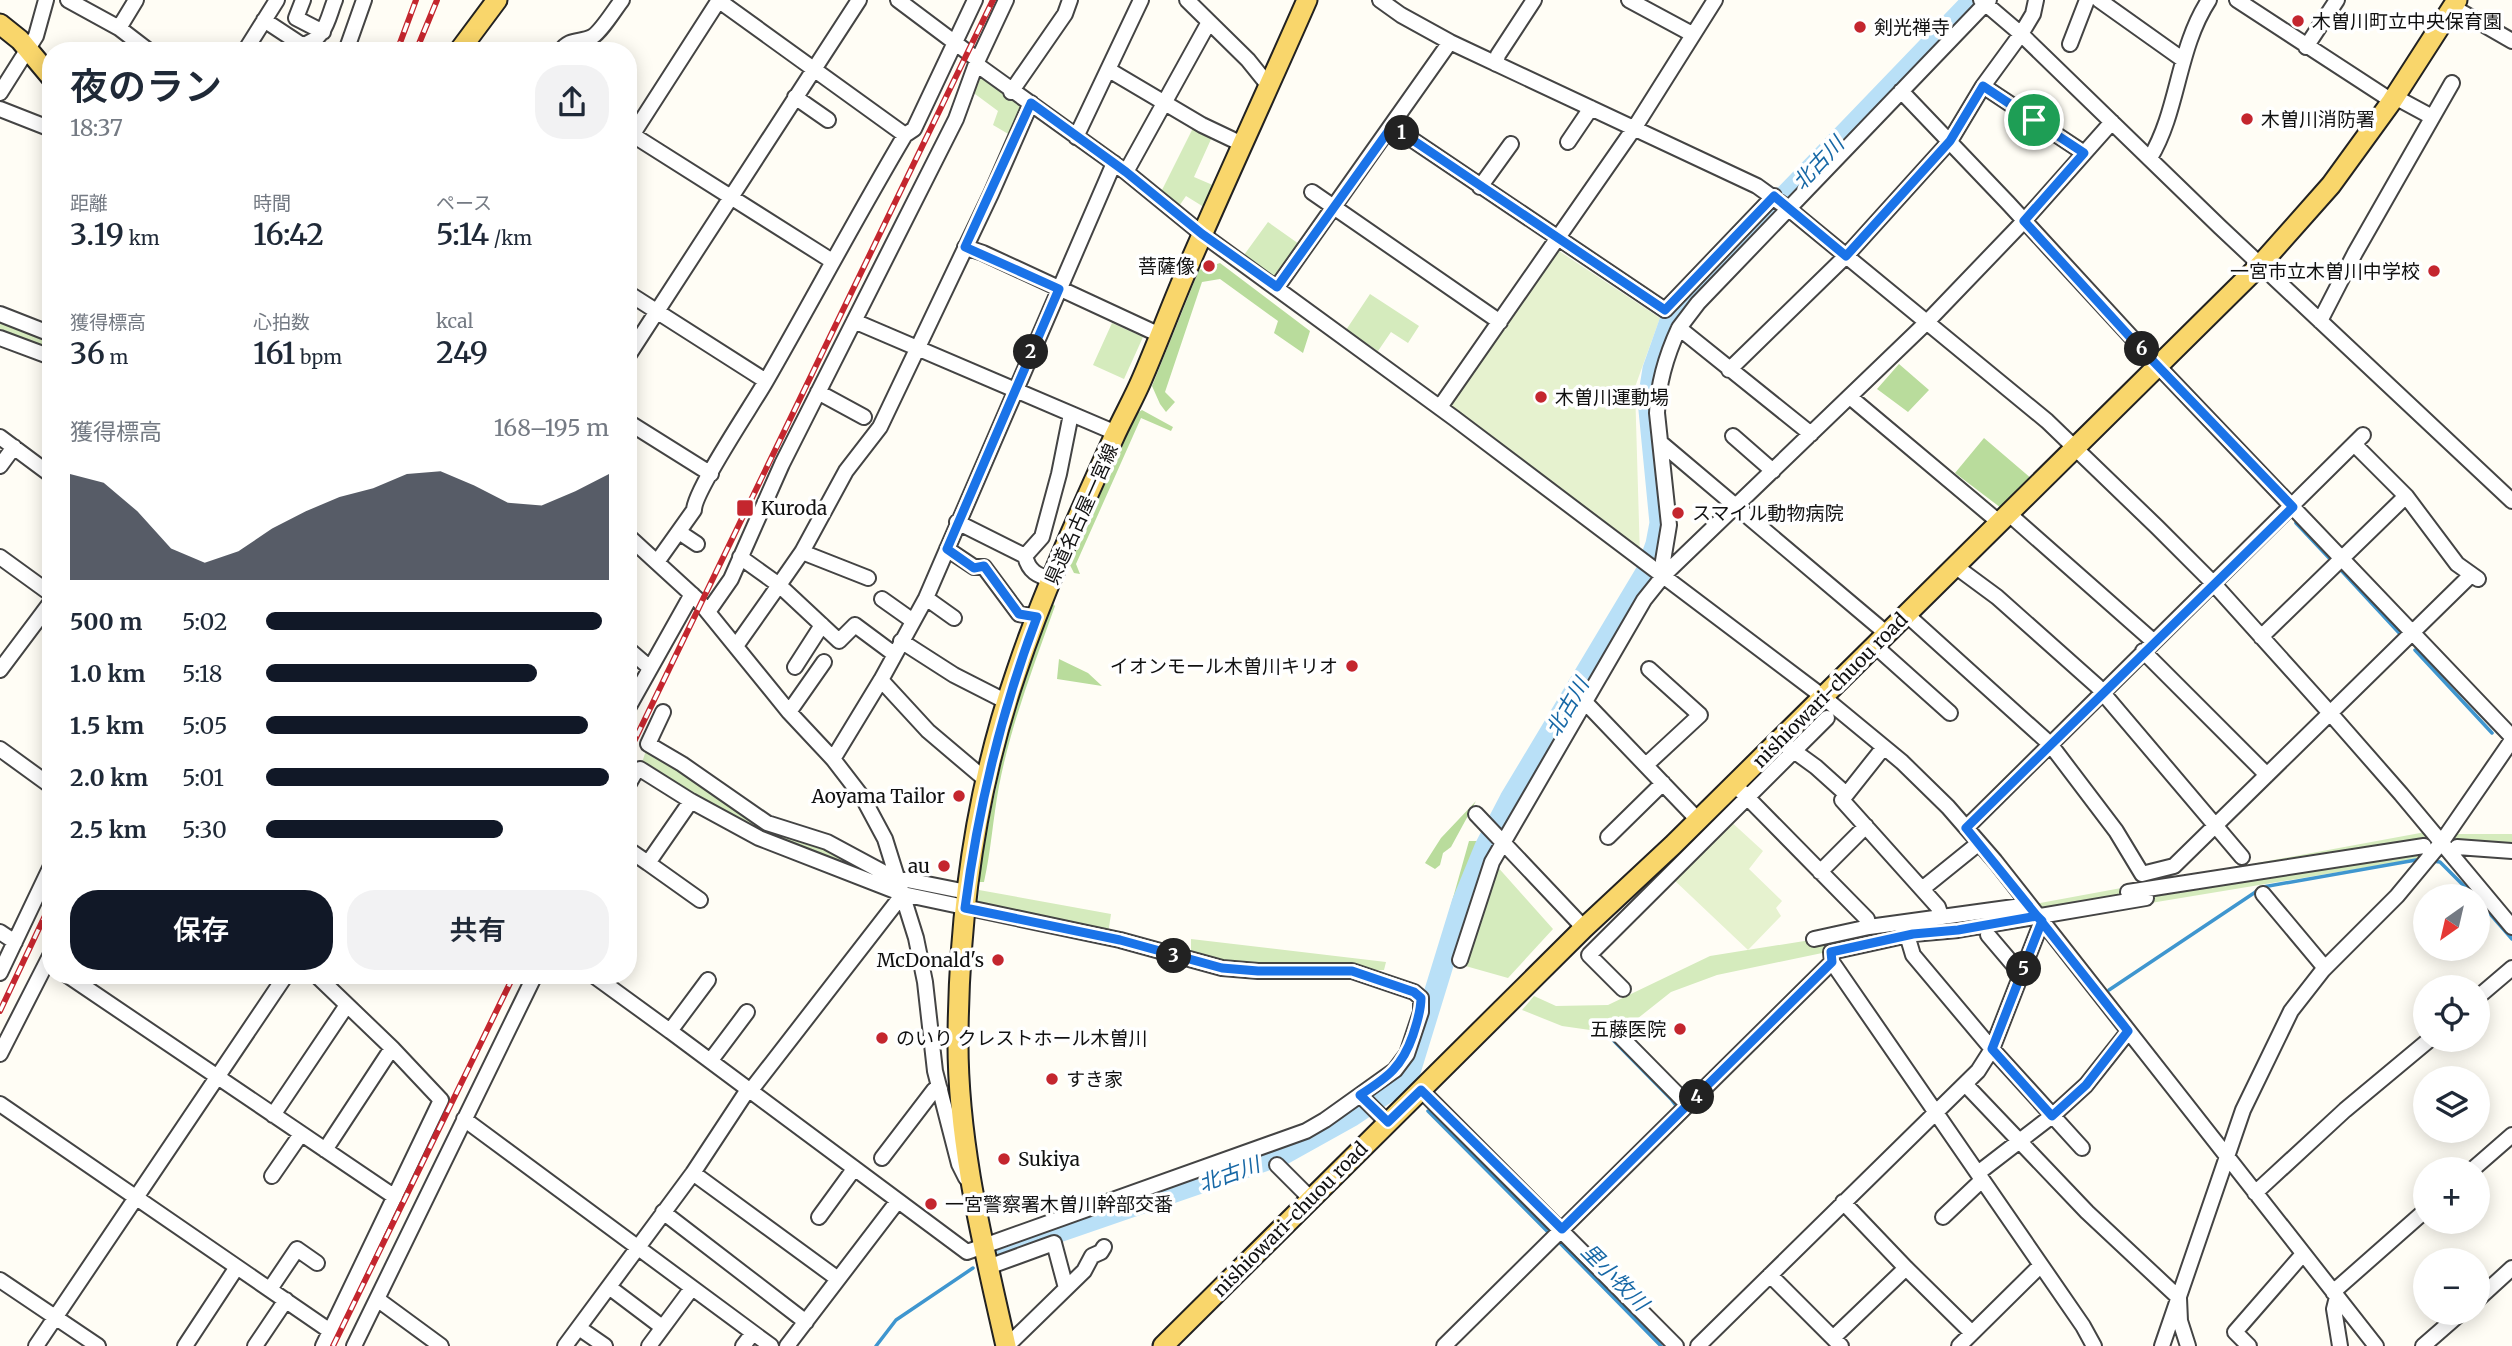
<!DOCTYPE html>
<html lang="ja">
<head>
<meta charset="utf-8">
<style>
	:root { --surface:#fff; --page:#f2f2f3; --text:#1f2937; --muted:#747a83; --accent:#111827 }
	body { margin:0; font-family:Merriweather,"Noto Sans JP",serif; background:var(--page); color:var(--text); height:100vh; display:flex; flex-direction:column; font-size:26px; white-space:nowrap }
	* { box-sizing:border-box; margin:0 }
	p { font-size:23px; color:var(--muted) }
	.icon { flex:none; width:38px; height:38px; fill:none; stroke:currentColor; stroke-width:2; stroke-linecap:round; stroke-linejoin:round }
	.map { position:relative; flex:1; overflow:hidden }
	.details { position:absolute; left:42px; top:42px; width:595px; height:942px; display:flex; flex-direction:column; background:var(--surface); border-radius:28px; box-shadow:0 4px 18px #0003 }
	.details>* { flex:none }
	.needle { width:46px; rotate:214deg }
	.tools { position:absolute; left:2413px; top:884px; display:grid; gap:14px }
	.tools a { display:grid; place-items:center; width:77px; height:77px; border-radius:50%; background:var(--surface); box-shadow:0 4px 18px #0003; font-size:35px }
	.pin { position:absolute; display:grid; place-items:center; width:60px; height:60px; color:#fff; margin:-30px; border:4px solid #fff; border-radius:50%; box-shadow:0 2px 7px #0007 }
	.km { position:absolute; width:35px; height:35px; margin:-18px; border-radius:50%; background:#222; color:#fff; font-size:19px; line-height:35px; text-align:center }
	.round { display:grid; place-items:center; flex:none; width:74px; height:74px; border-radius:28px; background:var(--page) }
	.head { display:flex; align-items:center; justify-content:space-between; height:119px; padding:0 28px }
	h1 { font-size:38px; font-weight:600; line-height:52px }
	.figures { display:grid; grid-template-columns:repeat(3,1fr); gap:10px; height:119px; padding:7px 28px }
	.figures div { display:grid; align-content:center }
	.figures b { font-size:30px; font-weight:600 }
	.figures small { font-size:19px; font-weight:400 }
	.figures p { font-size:19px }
	.chart { height:196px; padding:14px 28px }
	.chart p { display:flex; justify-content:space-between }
	.chart svg { width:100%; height:126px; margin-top:7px; fill:var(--accent); opacity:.7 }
	.action { display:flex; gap:14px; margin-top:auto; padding:14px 28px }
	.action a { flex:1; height:80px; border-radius:28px; background:var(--accent); color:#fff; font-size:28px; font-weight:600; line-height:80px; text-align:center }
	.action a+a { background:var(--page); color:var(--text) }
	ul { padding:0 28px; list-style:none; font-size:23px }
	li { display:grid; grid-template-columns:112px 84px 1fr; align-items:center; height:52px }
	li i { height:18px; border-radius:9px; background:var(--accent) }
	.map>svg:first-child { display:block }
</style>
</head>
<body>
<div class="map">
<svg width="2512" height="1346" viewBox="0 0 2512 1346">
	<rect width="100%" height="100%" fill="#fffdf5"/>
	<path fill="#d5ebbd" d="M981,68L1029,102L1010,135L993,125L998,111L971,91Z
		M1193,128L1212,137L1194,177L1215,186L1207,209L1186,196L1175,212L1158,198Z
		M1268,222L1299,244L1275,278L1244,255Z
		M1370,294L1419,326L1408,343L1391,332L1378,351L1346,330Z
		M0,314L51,334V358L0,339Z
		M1112,323L1143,337L1124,379L1093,365Z
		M648,744L767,823L827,842L903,894L759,838L640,769Z
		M2431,831L2441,843L2429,857L2042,921L1913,934L1717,975L1671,992L1618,1034L1562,1026L1522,1010L1534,996L1556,1006L1608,1005L1710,956L2029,905Z
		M2453,834H2512V856L2448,844Z
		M1495,864L1553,929L1508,978L1462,965Z
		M979,890L1111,914L1108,934L977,911Z
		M1191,939L1386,962L1384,970L1258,971L1191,961Z"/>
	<path fill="#b9dc9c" d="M1220,263L1310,331L1303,353L1274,333L1278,321L1220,279L1202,282L1165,392L1175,402L1166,412L1160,404L1152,386L1199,270Z
		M1899,364L1929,390L1908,412L1877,389Z
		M1142,410L1173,427L1171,431L1141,418L1076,564L1080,574L1074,573L1069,563L1134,415Z
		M1984,438L2039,485L2009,514L1955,473Z
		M1051,602L1055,606C1034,665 1011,724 999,786C993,818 991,851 984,882H976L1011,717Z
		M1059,659L1088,673L1102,686L1057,679Z
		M1476,801L1451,847L1443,853L1440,865L1435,869L1425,863L1441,838Z
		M1469,841H1479L1445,945L1440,944Z"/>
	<path fill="#e6f2cf" d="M1553,247L1660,318L1635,387L1640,557L1440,407Z
		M1727,818L1763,851L1749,869L1782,901L1776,908L1781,916L1748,950L1673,879Z"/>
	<path fill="#b9e0f7" stroke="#3f96cf" stroke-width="2" d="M1970,0H1981L1945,39L1938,32Z"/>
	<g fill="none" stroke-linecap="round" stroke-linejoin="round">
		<path stroke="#3f96cf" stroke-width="3.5" d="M2296,523L2331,560
			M2339,568L2402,636
			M2415,650L2492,733
			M2432,861L2440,862L2474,896
			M2478,900L2512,939
			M2109,990L2263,887L2416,860
			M1613,1040L1671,1099L1677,1107L1675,1109
			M1428,1111L1551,1235
			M1557,1240L1661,1346
			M1520,1261L1550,1232
			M876,1346L896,1320L973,1268"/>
		<path stroke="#b9e0f7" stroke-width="21" d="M998,1256L1015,1247L1282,1155L1352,1116L1401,1083L1410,1072L1462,903L1485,847L1510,799L1646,572L1656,544L1660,523L1648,400L1653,369L1671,318L1688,296L1973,0"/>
		<g stroke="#444" stroke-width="18">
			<path id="minor" d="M68,0L119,28L149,51
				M303,0L296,18L323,32
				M718,0L905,135
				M898,0L978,60
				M1187,0L1248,60L1269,86
				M1380,0L1401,15L1450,42L1757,186L1789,209L2047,421L2157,527L2213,583L2330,713L2401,794L2512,927
				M1629,0L1692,34
				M1981,0L2021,34L2220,227L2512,501
				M2099,0L2182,59
				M2237,0L2392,101
				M2453,7L2512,41
				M264,20L302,45C326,39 327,20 335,0
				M119,28L136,0
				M2070,44L2087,0
				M2306,47L2337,0
				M245,51L277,0
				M346,51L364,0
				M561,51C569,38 581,43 592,37C601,32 615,9 622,0
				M976,64L1126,172L1202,234L1454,418L1822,696L1902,762L1948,807L1995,861L2376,1346
				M1496,64L1498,55L1534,0
				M1109,70L1202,125L1242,144
				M1983,86L2084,153
				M1901,91L2008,203L2158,366L2512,737
				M1011,92L1065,14L1070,0
				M0,93L36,36L46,0
				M795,97L828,120
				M2395,97L2432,117
				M0,109L51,129
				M1392,126L1665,310L1774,196
				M628,132L832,261
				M1076,137L1141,0
				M629,140L719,0
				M1568,142L1591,108
				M2150,158C2179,110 2177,49 2209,0
				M1126,172L1209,22
				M1480,187L1511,144
				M1312,192L1500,322
				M965,247L983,253L1160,335
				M1277,287L1450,42
				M628,293L766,381
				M0,314L51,334
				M854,321L1116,433
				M2320,321L2355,253L2452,83
				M0,338L51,357
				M628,356L859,0
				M1729,370L1846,256L1950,141L1983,86L2021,34L2033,14L2036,0
				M818,392L864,417
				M1850,397L2000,523
				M1440,407L1635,127L1715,0
				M628,422L711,474
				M1811,434L1679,328L1698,303L1989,0
				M1733,436L1773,471
				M0,437L51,475
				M1661,443L1886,633
				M2354,444L2406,496L2457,564L2478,579
				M0,466L14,447
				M2009,514L2153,641
				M957,522L1025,556C1029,572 1037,575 1052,580
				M679,532L697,544
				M628,536L698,600L789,712L833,759L863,798L885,839L916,938L925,982L935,1071L959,1164L966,1178
				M947,549L974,567H984L1019,614L1037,617
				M802,552L868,578
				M1025,556L1042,537L1059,474L1071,414
				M0,557L51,594
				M1663,561L1669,525L1657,413C1658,382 1666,356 1679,328
				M657,562L694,510C694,491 753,404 766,381C813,299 857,216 905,135L914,129L975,0
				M1955,566L1997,597L2097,686L2242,857
				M926,598L954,618
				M882,599L913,621
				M708,612L731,579L782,464L956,119L976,64L1006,0
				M1906,614L2050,744L2116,831L2142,874L2174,866L2471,575
				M2261,637L2406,496
				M901,641L954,675L1007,702
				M1874,645L1950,713
				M736,646L779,585L740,557
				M628,649L650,668
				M2143,651L2267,775
				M894,654L855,625L839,641L779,585L802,552L846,471L880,427L991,194L1031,103
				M795,667L822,625
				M0,670L51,602
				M881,680L928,731L987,781
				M1584,701L1698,820
				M628,708L692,594
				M663,712L648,744L682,764L767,823L827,842L892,877L967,892
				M789,712L824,662
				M1787,746L1816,767L1846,794
				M1884,747L1842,800L1938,907L1941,916
				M0,749L51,786
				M833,759L881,680L926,598L1114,163
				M1646,765L1700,715L1649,669
				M628,785L636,771L640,769L691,801L759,838L903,894L1120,940L1222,968L1258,971H1352L1414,992L1421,998V1012L1407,1054L1395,1070L1325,1120L1306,1131L967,1252L670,1031L708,980
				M1741,791L1867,919L1869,927
				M691,801L648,863L700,900
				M1476,814L1584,928
				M1966,828L2363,435
				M1608,837L1663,783
				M2457,847L2512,851
				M629,850L648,863
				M1820,872L1866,826
				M1922,889L1979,843
				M2128,892L2424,846
				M2263,894L2325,968
				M0,932L15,942
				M1907,935L1913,955L1992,1049L2082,1148
				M1988,935L2022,975
				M1814,939L1869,927L2029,905
				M1460,960L1492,862L1644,600L1664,575L1927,322L2024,221L2112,122
				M0,973L51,866
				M67,975L395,1197
				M316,975L392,1048L441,1100L323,1346
				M593,975L670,1031
				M1623,989L1589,955L1827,718
				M2478,997L2512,968
				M1618,1034L1688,1105
				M0,1054L51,954
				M711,1060L747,1012
				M1965,1084L2087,1212L2179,1298L2180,1321L2188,1346
				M751,1090L903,894
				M1421,1090L1676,1346
				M1360,1095L1388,1123
				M0,1104L330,1331
				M273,1115L347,1005
				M464,1119L771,1346
				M325,1150L392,1048
				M882,1158L934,1090L940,1089
				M1277,1165L1311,1199
				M2473,1169L2512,1135
				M693,1173L838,1279
				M1978,1173L2052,1116L2086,1085L2128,1032
				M272,1176L301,1134
				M2255,1193L2345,1110L2429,1040
				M1843,1202L1906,1268L1972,1333
				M663,1212L806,1322
				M819,1217L854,1169
				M1943,1217L1982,1180
				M988,1267L1054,1243L1066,1288
				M1770,1275L1841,1346
				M0,1280L98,1346
				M609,1287L662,1327
				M270,1289L297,1249L317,1263
				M2333,1292L2426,1210
				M2337,1297L2334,1309L2340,1346
				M377,1299L441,1346
				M2478,1299L2512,1268
				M579,1328L605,1346
				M1833,1338L1906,1268
				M36,1346L286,975
				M185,1346L237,1267
				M255,1346L286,1300
				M354,1346L535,975
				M565,1346L693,1173L749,1088
				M649,1346L692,1288
				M743,1346L753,1333
				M787,1346L897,1202
				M1007,1346L1084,1271L1092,1256L1101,1252L1104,1247
				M1444,1346L1832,962
				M1698,1346L1978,1071L1992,1049L2042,921
				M1959,1346L2041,1265
				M2094,1346L2083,1326L1832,962L1831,952L1913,934L1958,930L2146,898
				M2162,1346L2243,1110L2291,1011L2323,970L2397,896L2441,843L2512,740
				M2249,1346L2235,1332L2303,1254
				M2423,1346L2462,1312"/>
		</g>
		<g stroke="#222" stroke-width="23">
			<path id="major" d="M0,24L20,40L51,77
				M459,51L497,0
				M1006,1346C983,1244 957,1142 958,1037C959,915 976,789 1016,673C1043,592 1079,514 1114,437C1123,417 1134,398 1142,379C1158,342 1172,304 1188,267C1227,177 1268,89 1307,0
				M1163,1346L1584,928L1673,845L2260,265L2331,185L2392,101L2457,0"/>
		</g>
		<use href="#minor" stroke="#fff" stroke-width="14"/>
		<use href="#major" stroke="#f9d66b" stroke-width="19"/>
		<g stroke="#c4262e" stroke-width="6">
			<path id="rail" d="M397,51L416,0
				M416,51L437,0
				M628,754L993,0
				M0,1011L51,903
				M333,1346L514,975"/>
		</g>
		<use href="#rail" stroke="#fff" stroke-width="3.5" stroke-dasharray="10" stroke-linecap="butt"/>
	</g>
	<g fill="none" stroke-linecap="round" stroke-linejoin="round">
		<g stroke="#fff" stroke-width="14">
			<path id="route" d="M2034,120L1983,86L1950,141L1846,256L1774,196L1665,310L1392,126L1277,287L1202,234L1126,172L1031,103L965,247L1059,289L947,549L974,568L984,566L1019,614L1037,617C1001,712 978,808 965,908L1120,940L1222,968L1258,971H1352L1414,992L1421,998C1421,1012 1417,1022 1413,1035C1402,1067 1388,1077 1360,1095L1388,1122L1421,1090L1562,1229L1832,962L1831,952L1913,934L1958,930L2037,916L2128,1031L2086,1085L2052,1116L1992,1049L2042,921L2037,916L1966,828L2293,507L2130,337L2024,221L2084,153L2034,120"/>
		</g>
		<use href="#route" stroke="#1a73e8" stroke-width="9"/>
	</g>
	<g fill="#c4262e" stroke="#fff" stroke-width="2.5">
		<circle cx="2298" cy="21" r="7"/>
		<circle cx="1860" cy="27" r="7"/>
		<circle cx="2247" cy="119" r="7"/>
		<circle cx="1209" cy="266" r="7"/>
		<circle cx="2434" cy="271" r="7"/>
		<circle cx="1541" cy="397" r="7"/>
		<rect x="736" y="499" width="18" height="18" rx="3.5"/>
		<circle cx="1678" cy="513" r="7"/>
		<circle cx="1352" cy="666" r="7"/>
		<circle cx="959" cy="796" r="7"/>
		<circle cx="944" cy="866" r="7"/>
		<circle cx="998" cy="960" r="7"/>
		<circle cx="1680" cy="1029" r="7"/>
		<circle cx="882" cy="1038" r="7"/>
		<circle cx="1052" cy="1079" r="7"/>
		<circle cx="1004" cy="1159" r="7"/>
		<circle cx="931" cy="1204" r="7"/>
	</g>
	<g text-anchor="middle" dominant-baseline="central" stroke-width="7" stroke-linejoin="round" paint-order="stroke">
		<g font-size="19" fill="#111" stroke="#fff" text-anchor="start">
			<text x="2312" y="21">木曽川町立中央保育園</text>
			<text x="1874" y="27">剣光禅寺</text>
			<text x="2261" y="119">木曽川消防署</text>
			<text x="1195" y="266" text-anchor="end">菩薩像</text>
			<text x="2420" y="271" text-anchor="end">一宮市立木曽川中学校</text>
			<text x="1555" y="397">木曽川運動場</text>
			<text x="761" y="508">Kuroda</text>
			<text x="1692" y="513">スマイル動物病院</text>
			<text x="1338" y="666" text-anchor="end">イオンモール木曽川キリオ</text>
			<text x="945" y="796" text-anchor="end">Aoyama Tailor</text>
			<text x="930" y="866" text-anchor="end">au</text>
			<text x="984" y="960" text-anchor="end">McDonald's</text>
			<text x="1666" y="1029" text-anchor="end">五藤医院</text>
			<text x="896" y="1038">のいり クレストホール木曽川</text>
			<text x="1066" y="1079">すき家</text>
			<text x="1018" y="1159">Sukiya</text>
			<text x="945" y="1204">一宮警察署木曽川幹部交番</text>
		</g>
		<g font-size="19" fill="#111" stroke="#fff">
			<text transform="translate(1081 514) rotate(-66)">県道名古屋一宮線</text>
			<text transform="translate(1830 690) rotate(-45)">nishiowari-chuou road</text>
			<text transform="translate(1290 1219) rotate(-45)">nishiowari-chuou road</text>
		</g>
		<g font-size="21" font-style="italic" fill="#1768a6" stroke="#fff">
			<text transform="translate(1818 163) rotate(-47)">北古川</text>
			<text transform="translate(1567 707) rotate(-60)">北古川</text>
			<text transform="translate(1229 1174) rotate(-20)">北古川</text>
			<text transform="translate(1615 1277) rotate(45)">里小牧川</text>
		</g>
	</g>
</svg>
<div class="tools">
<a><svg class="needle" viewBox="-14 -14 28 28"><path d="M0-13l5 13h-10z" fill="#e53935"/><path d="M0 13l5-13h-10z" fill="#747a83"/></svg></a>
<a><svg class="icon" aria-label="locate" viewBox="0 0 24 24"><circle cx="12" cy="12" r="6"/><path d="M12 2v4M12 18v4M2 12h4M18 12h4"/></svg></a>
<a><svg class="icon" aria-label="layers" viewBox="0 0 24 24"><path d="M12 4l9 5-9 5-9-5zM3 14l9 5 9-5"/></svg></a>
<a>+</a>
<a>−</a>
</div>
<div class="pin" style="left:2034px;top:120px;background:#1e9e55"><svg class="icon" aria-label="arrive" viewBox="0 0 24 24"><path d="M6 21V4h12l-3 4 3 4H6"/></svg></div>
<b class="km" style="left:1402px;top:133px">1</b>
<b class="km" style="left:1031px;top:352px">2</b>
<b class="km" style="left:1174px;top:956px">3</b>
<b class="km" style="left:1697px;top:1097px">4</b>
<b class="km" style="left:2024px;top:969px">5</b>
<b class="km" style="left:2142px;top:349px">6</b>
<section class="details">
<div class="head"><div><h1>夜のラン</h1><p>18:37</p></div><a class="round"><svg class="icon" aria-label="share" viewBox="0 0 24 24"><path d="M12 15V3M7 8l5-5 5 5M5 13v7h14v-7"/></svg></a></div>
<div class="figures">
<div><p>距離</p><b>3.19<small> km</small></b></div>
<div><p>時間</p><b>16:42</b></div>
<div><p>ペース</p><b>5:14<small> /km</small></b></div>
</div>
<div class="figures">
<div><p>獲得標高</p><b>36<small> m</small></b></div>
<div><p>心拍数</p><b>161<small> bpm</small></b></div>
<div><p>kcal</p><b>249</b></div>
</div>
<div class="chart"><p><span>獲得標高</span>168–195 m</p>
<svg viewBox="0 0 160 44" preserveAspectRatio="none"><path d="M0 44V7L10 10L20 20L30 33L40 38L50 34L60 26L70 20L80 15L90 12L100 7L110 6L120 11L130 17L140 18L150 13L160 7V44z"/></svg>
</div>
<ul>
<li><b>500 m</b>5:02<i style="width:98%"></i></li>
<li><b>1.0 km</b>5:18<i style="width:79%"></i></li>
<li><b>1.5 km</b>5:05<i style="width:94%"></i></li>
<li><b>2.0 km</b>5:01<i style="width:100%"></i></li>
<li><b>2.5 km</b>5:30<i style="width:69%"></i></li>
</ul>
<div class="action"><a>保存</a><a>共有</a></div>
</section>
</div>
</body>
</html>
